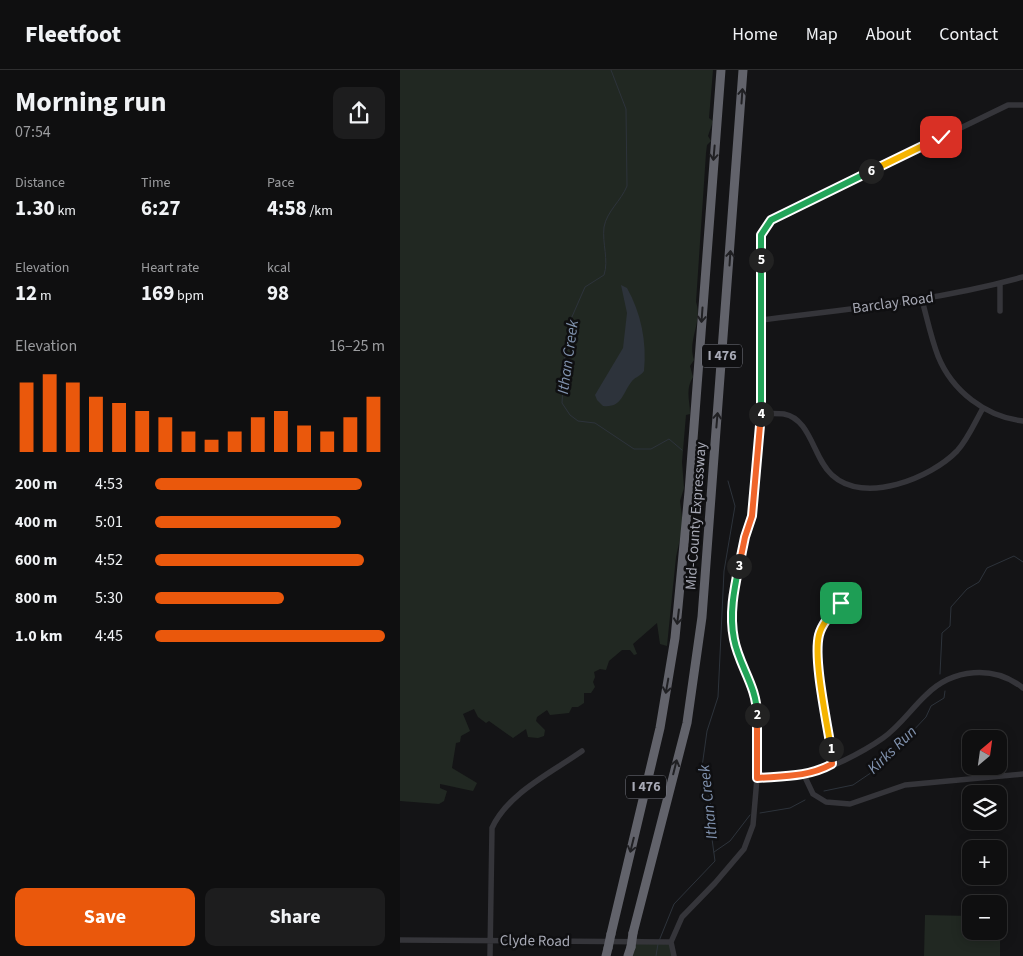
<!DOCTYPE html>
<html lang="en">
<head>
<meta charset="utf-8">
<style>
	:root { --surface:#0f0f10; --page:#1d1d1e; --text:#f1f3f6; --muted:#9b9c9f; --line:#2f2f30; --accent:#ea580c }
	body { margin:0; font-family:"Source Sans 3",sans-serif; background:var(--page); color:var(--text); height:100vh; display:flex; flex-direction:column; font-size:19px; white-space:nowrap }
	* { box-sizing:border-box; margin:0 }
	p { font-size:16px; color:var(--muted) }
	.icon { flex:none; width:28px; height:28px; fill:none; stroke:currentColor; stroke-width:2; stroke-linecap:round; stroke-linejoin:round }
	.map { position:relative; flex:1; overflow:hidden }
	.sheet { display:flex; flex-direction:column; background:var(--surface); width:400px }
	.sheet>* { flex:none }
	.needle { width:32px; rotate:29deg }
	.tools { position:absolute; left:562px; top:660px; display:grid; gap:10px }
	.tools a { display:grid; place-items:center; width:45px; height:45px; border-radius:10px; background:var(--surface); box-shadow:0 2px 12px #0003,0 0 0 1px var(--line); font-size:25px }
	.pin { position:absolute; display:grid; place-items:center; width:42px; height:42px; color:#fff; margin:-21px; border-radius:10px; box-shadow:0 2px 8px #0006 }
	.km { position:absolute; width:25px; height:25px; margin:-12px; border-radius:50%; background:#222; color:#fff; font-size:14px; line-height:25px; text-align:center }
	.round { display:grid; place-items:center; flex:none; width:52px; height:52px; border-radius:10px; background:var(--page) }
	.head { display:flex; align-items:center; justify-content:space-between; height:85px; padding:0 15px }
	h1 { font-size:28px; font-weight:700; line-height:38px }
	.stats { display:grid; grid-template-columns:repeat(3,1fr); gap:8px; height:85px; padding:5px 15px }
	.stats div { display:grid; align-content:center }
	.stats b { font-size:21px; font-weight:700 }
	.stats small { font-size:14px; font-weight:400 }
	.stats p { font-size:14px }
	.chart { height:140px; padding:10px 15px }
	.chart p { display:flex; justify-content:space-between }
	.chart svg { width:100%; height:90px; margin-top:5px; stroke:var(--accent); stroke-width:6 }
	.button { display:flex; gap:10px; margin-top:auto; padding:10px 15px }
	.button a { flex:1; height:58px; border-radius:10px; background:var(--accent); color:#fff; font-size:20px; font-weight:700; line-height:58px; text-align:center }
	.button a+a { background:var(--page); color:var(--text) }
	ul { padding:0 15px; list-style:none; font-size:16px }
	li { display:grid; grid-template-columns:80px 60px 1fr; align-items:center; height:38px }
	li i { height:12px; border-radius:6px; background:var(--accent) }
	header { display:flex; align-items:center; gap:30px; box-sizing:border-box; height:70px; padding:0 25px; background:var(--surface); border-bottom:1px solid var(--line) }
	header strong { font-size:24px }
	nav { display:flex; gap:28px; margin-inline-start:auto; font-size:18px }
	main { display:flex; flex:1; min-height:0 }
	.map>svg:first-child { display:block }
</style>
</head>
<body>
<header>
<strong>Fleetfoot</strong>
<nav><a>Home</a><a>Map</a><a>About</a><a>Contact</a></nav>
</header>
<main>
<section class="sheet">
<div class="head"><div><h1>Morning run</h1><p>07:54</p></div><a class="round"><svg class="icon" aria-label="share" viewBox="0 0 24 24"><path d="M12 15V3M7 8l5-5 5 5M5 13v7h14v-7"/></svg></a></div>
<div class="stats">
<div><p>Distance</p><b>1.30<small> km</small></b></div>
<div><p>Time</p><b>6:27</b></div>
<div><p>Pace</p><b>4:58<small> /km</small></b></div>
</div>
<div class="stats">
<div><p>Elevation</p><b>12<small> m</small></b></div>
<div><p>Heart rate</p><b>169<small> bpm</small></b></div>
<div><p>kcal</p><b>98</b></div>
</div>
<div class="chart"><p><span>Elevation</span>16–25 m</p>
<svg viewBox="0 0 160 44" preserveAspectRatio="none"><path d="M5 44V10M15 44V6M25 44V10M35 44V17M45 44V20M55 44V24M65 44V27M75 44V34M85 44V38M95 44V34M105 44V27M115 44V24M125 44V31M135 44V34M145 44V27M155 44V17"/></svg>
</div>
<ul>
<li><b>200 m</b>4:53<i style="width:90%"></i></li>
<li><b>400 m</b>5:01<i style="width:81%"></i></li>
<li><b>600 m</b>4:52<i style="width:91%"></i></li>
<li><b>800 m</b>5:30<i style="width:56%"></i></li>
<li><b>1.0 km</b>4:45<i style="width:100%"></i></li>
</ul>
<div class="button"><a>Save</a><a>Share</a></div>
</section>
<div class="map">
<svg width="623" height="886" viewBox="0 0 623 886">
	<rect width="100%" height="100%" fill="#141416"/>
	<path fill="#212822" d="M0,0H313L309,48L313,51L308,66L311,71L307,75L306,83L296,232C303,252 287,270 294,290L290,296L293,307C285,320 290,330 290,344L286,345L282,392L284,418L280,431L283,455L276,487L267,576L260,574L257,553L233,574L237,584L234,585L230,580H222L209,591L206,600L200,599L194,602L195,607L193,612L195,617L191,623H184V633L178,637H172L169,643L150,645L147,640L137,647L136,651L145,660L144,666L138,668L128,667L126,659L113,668L89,651L86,653L78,647L74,639L63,644L70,661L61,666L60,672L56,673L52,698L77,713L73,721C61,719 52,716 40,714V718L47,721L44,731L39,734L0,731Z
		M525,845L571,846V861H599L600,847V886H524Z
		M232,868L271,872L274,886H229Z"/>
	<path fill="#2d333b" d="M221,215L227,218C241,243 247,272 244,301C241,306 235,307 232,311C222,324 222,338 203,336L197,330L195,325L223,278L227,243Z"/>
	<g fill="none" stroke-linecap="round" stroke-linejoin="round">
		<path stroke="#2d333b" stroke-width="1" d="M211,0L226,39L227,116C221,131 207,141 204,157C202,174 209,190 204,205L185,217L171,249L170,270L165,284L162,333L170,345L178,351L195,353L234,379H251L269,369L282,380
			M540,604L542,563L550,556L551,537L567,519L579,512L587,498L614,486L623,492
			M424,721L453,715L478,698L526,647L531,636L544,628L545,621
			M360,743L390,738L405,730
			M314,782L330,771L350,745
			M259,871L274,834L315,791L310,754L312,740L302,697L307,661L318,627L324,501L335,436L328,411
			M256,886L258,874"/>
		<path stroke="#35353a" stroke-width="5.5" d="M522,230C527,248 531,268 538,286C552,321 586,347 623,351
			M600,241V213
			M361,250C449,239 537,231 623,207
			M361,343C368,344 377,343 384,344C411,349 413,388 432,405C464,435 531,408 557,381C568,369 575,352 583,338
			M433,694C429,667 413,585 419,563C424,550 438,531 451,526L457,532L454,536L441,533
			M404,705L413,724L426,732L450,734L505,715L623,704
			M357,708C372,707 388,707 403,705C427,701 463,682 483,668C500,656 511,639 526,625C553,598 594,595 623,618
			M0,870L271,872
			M90,886L92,758C108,723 151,703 182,681
			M274,886L271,872L282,847L315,813L344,779L353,755L357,708V629L334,570L331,544L345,467L352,446L361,343V165L371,150L608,35H623"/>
		<path stroke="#62636b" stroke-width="9" d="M233,863L287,653L302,547L343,0
			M211,864L260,658L275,568L289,422L321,0
			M206,886L208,878
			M228,886L231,877"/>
		<path stroke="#62636b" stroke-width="9" d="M231,877L233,863
			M208,878L211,864"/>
	</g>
	<defs><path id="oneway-shaft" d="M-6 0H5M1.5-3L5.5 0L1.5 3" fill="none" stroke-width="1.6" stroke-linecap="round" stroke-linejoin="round" transform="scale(1.25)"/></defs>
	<g stroke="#202023">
		<use href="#oneway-shaft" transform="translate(342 26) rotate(-86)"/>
		<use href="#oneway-shaft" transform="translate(314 83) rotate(95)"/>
		<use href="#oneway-shaft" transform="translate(330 188) rotate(-86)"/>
		<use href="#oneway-shaft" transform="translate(302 245) rotate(94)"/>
		<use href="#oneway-shaft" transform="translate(317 350) rotate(-85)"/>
		<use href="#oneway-shaft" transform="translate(278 547) rotate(97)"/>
		<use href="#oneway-shaft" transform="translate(267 616) rotate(100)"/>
		<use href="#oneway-shaft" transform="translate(275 697) rotate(-76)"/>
		<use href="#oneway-shaft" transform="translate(232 775) rotate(104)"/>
	</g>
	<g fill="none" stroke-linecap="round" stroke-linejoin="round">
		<g stroke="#fff" stroke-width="10">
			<path id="split-1" d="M431,679C427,652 413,589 419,565C422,553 433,541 441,533"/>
		</g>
		<g stroke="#fff" stroke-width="10">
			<path id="split-2" d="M357,645V708C383,706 409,707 432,694L431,679"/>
		</g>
		<g stroke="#fff" stroke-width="10">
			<path id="split-3" d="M339,496C334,520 329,544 334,569C339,596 357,616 357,645"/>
		</g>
		<g stroke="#fff" stroke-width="10">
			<path id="split-4" d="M339,496L345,467L352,446L361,344"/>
		</g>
		<g stroke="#fff" stroke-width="10">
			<path id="split-5" d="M361,344V190"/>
		</g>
		<g stroke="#fff" stroke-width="10">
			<path id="split-6" d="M361,190V165L371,150L471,101"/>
		</g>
		<g stroke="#fff" stroke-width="10">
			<path id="split-7" d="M471,101L541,67"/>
		</g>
		<use href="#split-1" stroke="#f5b400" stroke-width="6"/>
		<use href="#split-2" stroke="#f0652b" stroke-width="6"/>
		<use href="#split-3" stroke="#22a559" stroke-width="6"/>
		<use href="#split-4" stroke="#f0652b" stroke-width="6"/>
		<use href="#split-5" stroke="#22a559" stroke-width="6"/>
		<use href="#split-6" stroke="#22a559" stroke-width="6"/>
		<use href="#split-7" stroke="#f5b400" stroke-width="6"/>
	</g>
	<g text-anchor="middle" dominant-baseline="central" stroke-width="5" stroke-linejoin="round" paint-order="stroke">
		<g fill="#0f0f11" stroke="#797b84" stroke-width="1">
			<rect x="302" y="274.5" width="40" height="23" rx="4"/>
			<rect x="226" y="705.5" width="40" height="23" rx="4"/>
		</g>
		<g font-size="14" font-weight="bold" fill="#a7a9b5">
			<text x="322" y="286">I 476</text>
			<text x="246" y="717">I 476</text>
		</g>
		<g font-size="15" fill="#a7a9b5" stroke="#0f0f11">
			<text transform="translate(493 233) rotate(-8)">Barclay Road</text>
			<text transform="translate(296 446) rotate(-86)">Mid-County Expressway</text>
			<text transform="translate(135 871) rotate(1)">Clyde Road</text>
		</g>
		<g font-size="16" font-style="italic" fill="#8092ae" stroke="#0f0f11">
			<text transform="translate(168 287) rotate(-82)">Ithan Creek</text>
			<text transform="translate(492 680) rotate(-44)">Kirks Run</text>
			<text transform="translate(308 732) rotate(-96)">Ithan Creek</text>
		</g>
	</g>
</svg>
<div class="tools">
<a><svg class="needle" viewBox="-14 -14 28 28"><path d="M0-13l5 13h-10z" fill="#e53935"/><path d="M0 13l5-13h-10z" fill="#9b9c9f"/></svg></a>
<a><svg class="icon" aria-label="layers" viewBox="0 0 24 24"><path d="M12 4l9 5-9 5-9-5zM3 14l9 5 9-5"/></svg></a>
<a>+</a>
<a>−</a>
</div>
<div class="pin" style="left:441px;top:533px;background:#1e9e55"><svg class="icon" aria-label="arrive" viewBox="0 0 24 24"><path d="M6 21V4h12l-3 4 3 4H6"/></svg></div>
<div class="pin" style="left:541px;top:67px;background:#d93025"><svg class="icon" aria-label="check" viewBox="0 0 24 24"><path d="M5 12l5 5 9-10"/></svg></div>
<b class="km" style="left:431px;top:679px">1</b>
<b class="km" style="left:357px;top:645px">2</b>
<b class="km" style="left:339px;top:496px">3</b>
<b class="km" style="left:361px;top:344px">4</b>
<b class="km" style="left:361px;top:190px">5</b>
<b class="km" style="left:471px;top:101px">6</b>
</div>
</main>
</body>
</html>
